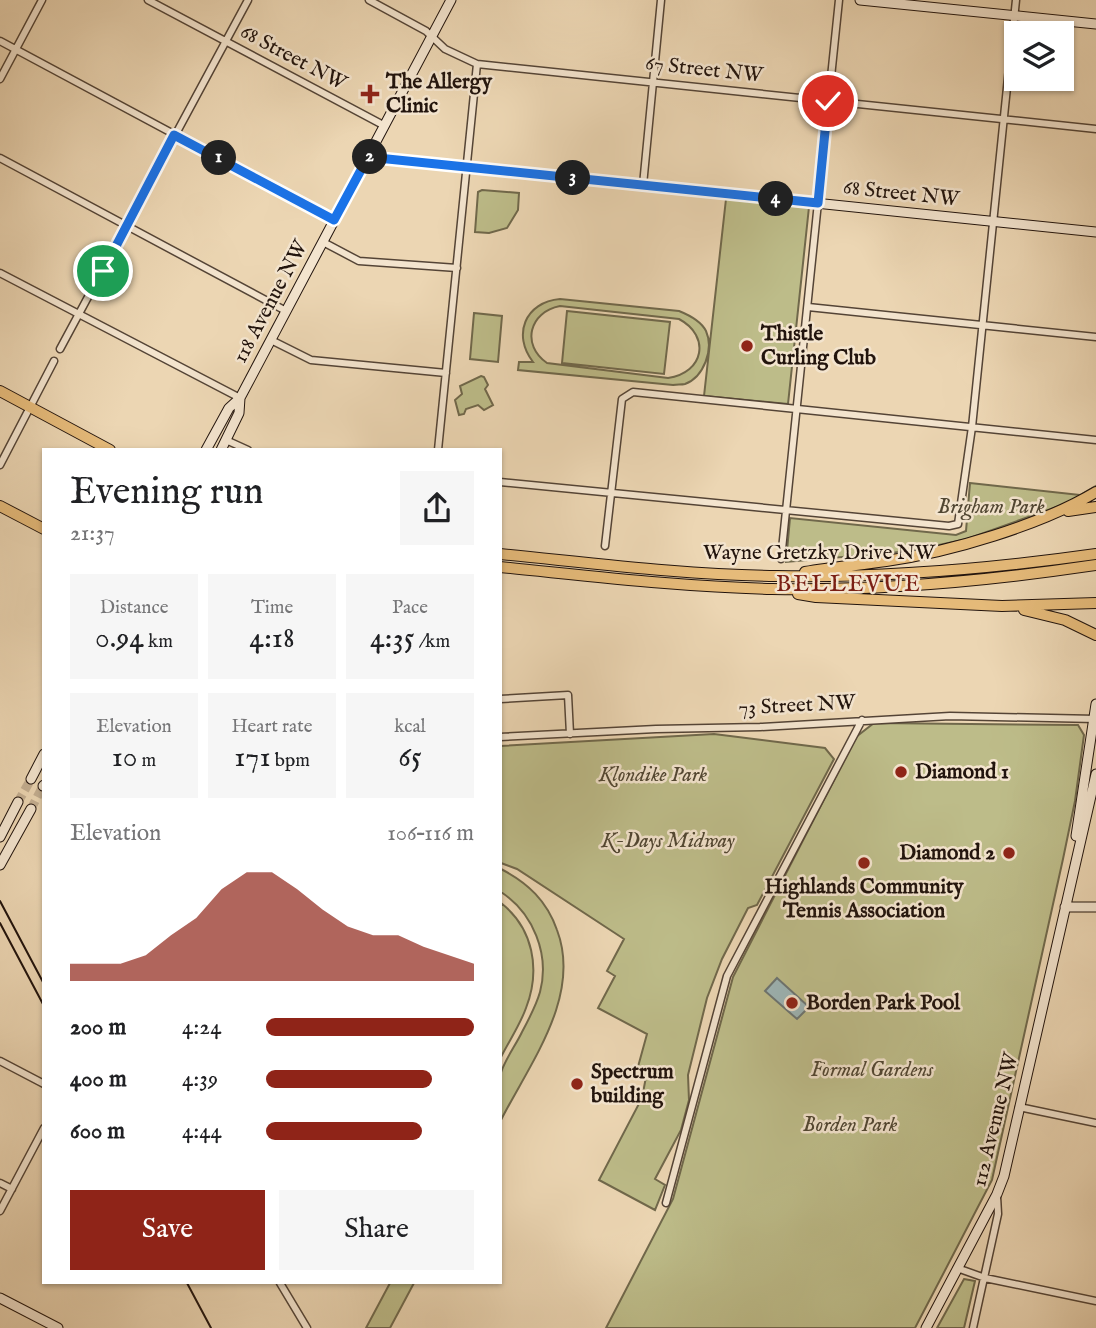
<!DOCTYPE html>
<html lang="en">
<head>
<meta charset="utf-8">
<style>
	:root { --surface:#fff; --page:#f6f6f6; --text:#202124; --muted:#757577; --accent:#8f2418 }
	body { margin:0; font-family:"IM FELL English",serif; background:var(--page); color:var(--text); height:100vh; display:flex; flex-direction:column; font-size:26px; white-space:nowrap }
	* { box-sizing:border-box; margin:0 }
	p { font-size:23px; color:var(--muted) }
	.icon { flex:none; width:38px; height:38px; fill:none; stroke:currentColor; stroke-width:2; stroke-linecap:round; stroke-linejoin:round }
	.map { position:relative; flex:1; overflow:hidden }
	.side { position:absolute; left:42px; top:448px; width:460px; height:836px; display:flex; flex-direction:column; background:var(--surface); border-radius:0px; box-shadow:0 2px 5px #0004 }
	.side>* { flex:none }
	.fabs { position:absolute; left:1004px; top:21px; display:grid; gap:14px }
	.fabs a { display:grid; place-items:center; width:70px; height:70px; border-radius:0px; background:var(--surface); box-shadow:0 2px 5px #0004; font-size:35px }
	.pin { position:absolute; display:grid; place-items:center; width:60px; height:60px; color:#fff; margin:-30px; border:4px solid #fff; border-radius:50%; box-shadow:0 2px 7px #0007 }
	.km { position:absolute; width:35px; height:35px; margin:-18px; border-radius:50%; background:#222; color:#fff; font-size:19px; line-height:35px; text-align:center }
	.round { display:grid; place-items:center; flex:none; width:74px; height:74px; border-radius:0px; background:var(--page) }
	.summary { display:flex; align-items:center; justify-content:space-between; height:119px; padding:0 28px }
	h1 { font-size:38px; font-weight:600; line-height:52px }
	.metrics { display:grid; grid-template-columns:repeat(3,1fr); gap:10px; height:119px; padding:7px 28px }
	.metrics div { display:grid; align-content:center; border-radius:0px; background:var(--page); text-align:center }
	.metrics b { font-size:30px; font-weight:600 }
	.metrics small { font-size:19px; font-weight:400 }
	.metrics p { font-size:19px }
	.chart { height:196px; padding:14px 28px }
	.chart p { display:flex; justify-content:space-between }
	.chart svg { width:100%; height:126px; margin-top:7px; fill:var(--accent); opacity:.7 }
	.cta { display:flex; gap:14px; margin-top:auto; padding:14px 28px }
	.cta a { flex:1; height:80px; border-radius:0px; background:var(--accent); color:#fff; font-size:28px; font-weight:600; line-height:80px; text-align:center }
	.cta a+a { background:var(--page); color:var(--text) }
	ul { padding:0 28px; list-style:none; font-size:23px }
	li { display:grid; grid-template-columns:112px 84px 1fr; align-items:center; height:52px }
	li i { height:18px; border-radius:9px; background:var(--accent) }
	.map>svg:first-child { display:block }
</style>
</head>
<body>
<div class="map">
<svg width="1096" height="1328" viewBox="0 0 1096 1328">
	<rect width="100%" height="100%" fill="#ecd6b3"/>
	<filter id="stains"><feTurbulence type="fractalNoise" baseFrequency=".00286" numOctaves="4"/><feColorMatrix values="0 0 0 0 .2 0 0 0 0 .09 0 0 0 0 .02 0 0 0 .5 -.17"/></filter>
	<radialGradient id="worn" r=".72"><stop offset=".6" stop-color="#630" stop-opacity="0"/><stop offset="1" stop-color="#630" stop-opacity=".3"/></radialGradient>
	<path fill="#bdbc89" stroke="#70684b" stroke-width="2" fill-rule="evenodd" d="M482,190L519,193L518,210L507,228L489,233L475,232L478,192Z
		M726,199L809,207L788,404L704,396Z
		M560,299L679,311C689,315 701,321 706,331C714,349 704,377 685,384C681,385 677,384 673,385L518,370L519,362H533C512,335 525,302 560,299ZM560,306L679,319C711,336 704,373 668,378L547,363C521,345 529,312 560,306Z
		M567,311L670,322L664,374L562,363Z
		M474,313L502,316L498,362L470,359Z
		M481,376L484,377L488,385L485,389L493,405L484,410L478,405L466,409L464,414L459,415L455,400L462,394L460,386Z
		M970,483L1080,495L1096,486V489L1073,501L967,539L911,551L786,562L790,518L956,535L966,531Z
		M874,723L1078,725L1084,735L1075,801L1063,859L992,1180L915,1328H606L673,1199L733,977L856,737Z
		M714,734L825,748L834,759L757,905L748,908L722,959L707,998L688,1075L689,1100L681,1130L655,1179L665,1185L655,1210L599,1180L642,1098L646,1077L636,1074L647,1034L598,1008L615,976L607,971L624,939L517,869L501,863V746Z
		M501,869C528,883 547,901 557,930C582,996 530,1063 501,1120C500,1106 498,1090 500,1076C503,1062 516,1045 522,1032C529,1019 536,1006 540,992C550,954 533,913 501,892Z
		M501,903C533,928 541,969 526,1008C520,1025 509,1041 501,1057Z
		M964,1279L975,1281L964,1328H937Z
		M390,1283H414L390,1328H366Z"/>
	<path fill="#9db6b7" stroke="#6c7573" stroke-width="2" d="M777,978L809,1007L797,1019L765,991Z"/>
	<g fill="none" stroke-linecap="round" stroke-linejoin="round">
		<path stroke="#c4af92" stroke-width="9" stroke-dasharray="9 4.5" stroke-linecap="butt" d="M18,802L31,779
			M31,809L43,786"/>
		<g stroke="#544436" stroke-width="9">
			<path id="street" d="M148,0L385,126
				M369,0L426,31L445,49L477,64L1096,129
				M0,41L334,220
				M0,79L42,0
				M0,158L286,311
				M643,185L661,0
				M323,242L359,261L457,268
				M0,273L240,398
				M808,307L1096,337
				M271,340L311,360L446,373
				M60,349L248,0
				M226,440L248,450
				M438,450L477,64
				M0,465L54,361
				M500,482L949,526L958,524L972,427L1016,0
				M605,546L622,399L633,392L1096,440
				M781,559L839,0
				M500,699L568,695L570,734
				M500,737L656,729L760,727L950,716L1096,719
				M0,1061L44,1084
				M1019,1107L1096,1123
				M0,1183L12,1189
				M666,1203L727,976L862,720
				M0,1211L44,1128
				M957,1268L985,1278L1096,1301
				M280,1283L307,1328
				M973,1328L998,1214L997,1196"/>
		</g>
		<g stroke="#22140d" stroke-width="11">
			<path id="secondary" d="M860,0L1096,24
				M368,157L1096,232
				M206,450L229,408L240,398L451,0
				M221,450L239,413L240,398
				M31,779L44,754
				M43,786L44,785
				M1076,836L1096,704
				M0,837L18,802
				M0,865L31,809
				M1065,907H1096
				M0,1298L58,1328
				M926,1328L997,1194L1004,1176L1096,774"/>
		</g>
		<g stroke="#22140d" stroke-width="12">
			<path id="primary" d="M0,391L110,450
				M0,506L44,529
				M1068,511L1096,507
				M500,554C592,563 684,575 777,576C884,578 990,569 1096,554
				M500,567C591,576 681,587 772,589C881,591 988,581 1096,565
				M805,572C832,567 859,565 886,561C950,552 1041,525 1096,492
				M798,594L816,597L1002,606L1096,603
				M1024,610L1065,620L1096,635"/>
		</g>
		<use href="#street" stroke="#f3e4ce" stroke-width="6"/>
		<use href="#secondary" stroke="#f3e4ce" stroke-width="9"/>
		<use href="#primary" stroke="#e6bb7a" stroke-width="10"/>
		<path stroke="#22140d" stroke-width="2" d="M0,901L44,984
			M0,923L44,1006
			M187,1283L211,1328"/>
	</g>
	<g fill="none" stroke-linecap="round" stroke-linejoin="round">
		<g stroke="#fff" stroke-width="14">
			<path id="route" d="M103,271L174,135L334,220L368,157L818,203L828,101"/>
		</g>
		<use href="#route" stroke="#1a73e8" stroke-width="9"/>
	</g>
	<g fill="#8f2418" stroke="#f3e4ce" stroke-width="2.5">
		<path d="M366.5 83.5h7v7h7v7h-7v7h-7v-7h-7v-7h7z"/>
		<circle cx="747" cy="346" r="7"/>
		<circle cx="901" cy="772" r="7"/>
		<circle cx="1009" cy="853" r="7"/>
		<circle cx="864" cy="863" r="7"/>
		<circle cx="792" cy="1003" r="7"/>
		<circle cx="577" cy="1084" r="7"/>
	</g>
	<g text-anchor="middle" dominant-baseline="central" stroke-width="5" stroke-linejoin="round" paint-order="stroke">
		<g font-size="21" fill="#22140d" stroke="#f3e4ce">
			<text transform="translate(293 58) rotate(28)">68 Street NW</text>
			<text transform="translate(704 70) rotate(6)">67 Street NW</text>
			<text transform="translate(901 194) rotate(6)">68 Street NW</text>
			<text transform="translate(271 302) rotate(-62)">118 Avenue NW</text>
			<text x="819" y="553">Wayne Gretzky Drive NW</text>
			<text transform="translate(797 706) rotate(-3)">73 Street NW</text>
			<text transform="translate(996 1120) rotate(-76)">112 Avenue NW</text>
		</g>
		<g font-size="21" font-weight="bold" fill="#22140d" stroke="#f3e4ce" text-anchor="start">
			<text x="386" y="82">The Allergy<tspan x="386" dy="24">Clinic</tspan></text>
			<text x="761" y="334">Thistle<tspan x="761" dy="24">Curling Club</tspan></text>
			<text x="915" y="772">Diamond 1</text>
			<text x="995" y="853" text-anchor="end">Diamond 2</text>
			<text x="864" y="887" text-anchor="middle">Highlands Community<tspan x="864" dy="24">Tennis Association</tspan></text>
			<text x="806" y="1003">Borden Park Pool</text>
			<text x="591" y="1072">Spectrum<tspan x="591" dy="24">building</tspan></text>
		</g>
		<g font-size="21" font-style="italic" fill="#504632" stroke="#f3e4ce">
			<text x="991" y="507">Brigham Park</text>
			<text x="653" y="775">Klondike Park</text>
			<text x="668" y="841">K-Days Midway</text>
			<text x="872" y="1070">Formal Gardens</text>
			<text x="850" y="1125">Borden Park</text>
		</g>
		<g font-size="23" letter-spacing="2" fill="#7a1f14" stroke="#f3e4ce">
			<text x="849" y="584">BELLEVUE</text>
		</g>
	</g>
	<rect width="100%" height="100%" filter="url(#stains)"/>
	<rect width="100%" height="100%" fill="url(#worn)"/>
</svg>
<div class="fabs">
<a><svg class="icon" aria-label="layers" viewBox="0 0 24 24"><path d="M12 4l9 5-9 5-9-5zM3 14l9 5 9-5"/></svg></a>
</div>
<div class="pin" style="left:103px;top:271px;background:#1e9e55"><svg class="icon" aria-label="arrive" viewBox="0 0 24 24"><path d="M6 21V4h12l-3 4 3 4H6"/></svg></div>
<div class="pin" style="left:828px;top:101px;background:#d93025"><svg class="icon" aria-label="check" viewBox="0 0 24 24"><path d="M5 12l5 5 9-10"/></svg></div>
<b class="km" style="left:219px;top:158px">1</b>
<b class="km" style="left:370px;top:157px">2</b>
<b class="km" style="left:573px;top:178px">3</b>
<b class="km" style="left:776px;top:199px">4</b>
<section class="side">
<div class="summary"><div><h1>Evening run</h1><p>21:37</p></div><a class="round"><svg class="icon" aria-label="share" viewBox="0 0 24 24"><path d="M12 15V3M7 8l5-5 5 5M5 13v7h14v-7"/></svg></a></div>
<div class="metrics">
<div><p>Distance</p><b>0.94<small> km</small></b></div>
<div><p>Time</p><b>4:18</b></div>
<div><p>Pace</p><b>4:35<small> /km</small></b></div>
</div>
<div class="metrics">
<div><p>Elevation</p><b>10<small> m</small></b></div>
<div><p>Heart rate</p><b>171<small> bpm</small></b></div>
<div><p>kcal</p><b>65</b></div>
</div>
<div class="chart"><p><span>Elevation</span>106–116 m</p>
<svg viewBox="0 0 160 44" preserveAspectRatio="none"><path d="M0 44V38L10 38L20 38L30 35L40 28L50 22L60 12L70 6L80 6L90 12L100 19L110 25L120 28L130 28L140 32L150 35L160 38V44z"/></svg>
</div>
<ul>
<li><b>200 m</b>4:24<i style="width:100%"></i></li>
<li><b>400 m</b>4:39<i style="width:80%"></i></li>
<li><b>600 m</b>4:44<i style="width:75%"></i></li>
</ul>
<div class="cta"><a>Save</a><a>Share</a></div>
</section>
</div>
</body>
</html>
